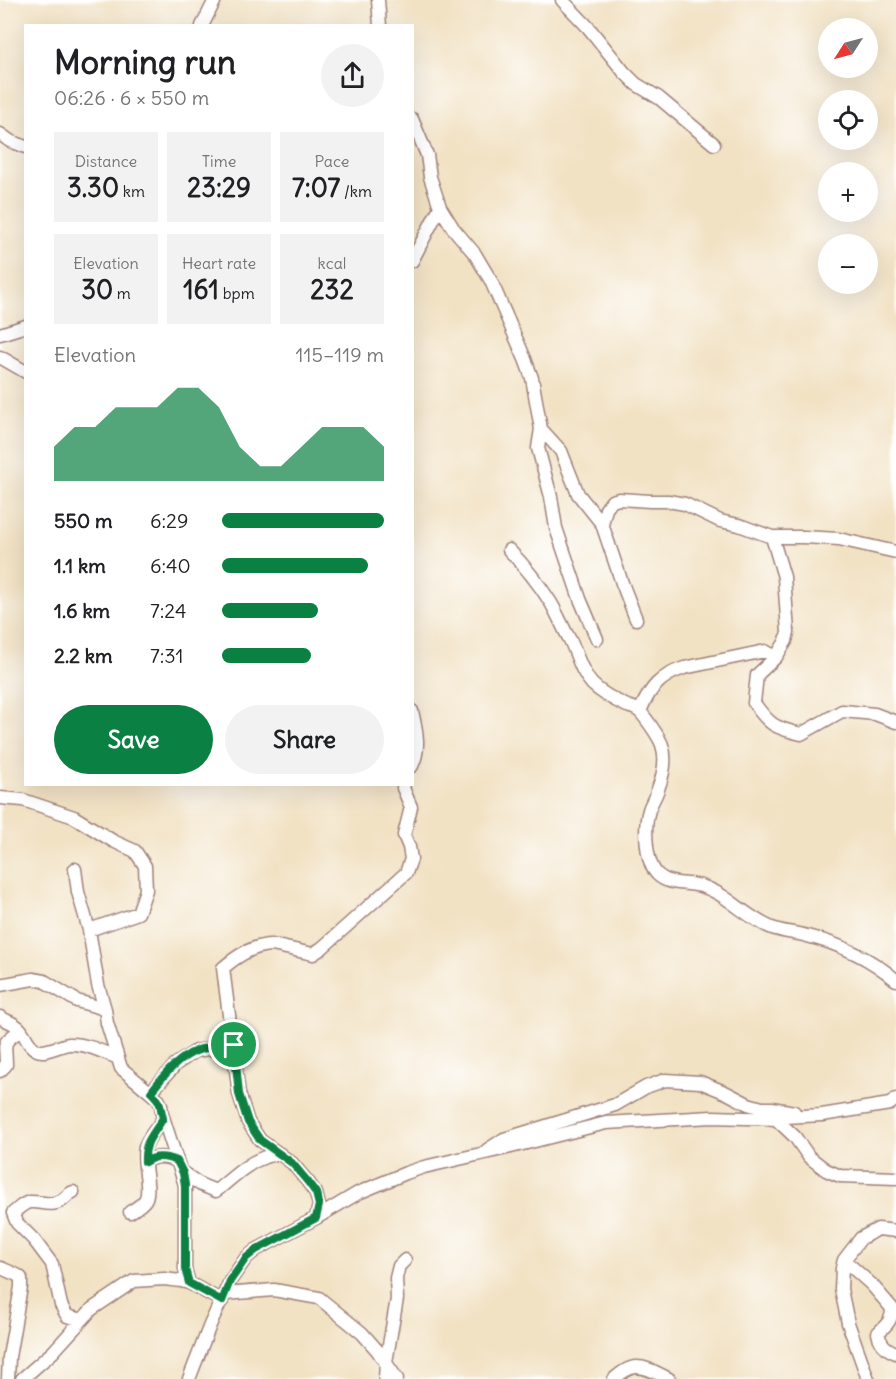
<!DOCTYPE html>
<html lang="en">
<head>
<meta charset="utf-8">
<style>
	:root { --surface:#fff; --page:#f2f2f2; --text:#202124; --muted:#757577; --accent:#0b8043 }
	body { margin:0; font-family:Delius,sans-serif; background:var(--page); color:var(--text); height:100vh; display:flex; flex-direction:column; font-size:22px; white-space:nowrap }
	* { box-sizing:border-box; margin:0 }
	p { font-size:20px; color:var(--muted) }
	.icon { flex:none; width:33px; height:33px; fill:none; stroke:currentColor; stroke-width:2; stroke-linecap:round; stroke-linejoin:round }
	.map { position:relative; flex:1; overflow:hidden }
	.side { position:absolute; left:24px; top:24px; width:390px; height:762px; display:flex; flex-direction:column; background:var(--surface); border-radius:0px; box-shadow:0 6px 24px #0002 }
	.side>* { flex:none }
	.needle { width:39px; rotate:234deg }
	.fabs { position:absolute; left:818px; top:18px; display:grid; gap:12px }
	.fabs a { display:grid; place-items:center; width:60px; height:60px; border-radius:50%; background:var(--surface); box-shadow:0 6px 24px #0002; font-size:30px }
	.pin { position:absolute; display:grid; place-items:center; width:51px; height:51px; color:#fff; margin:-26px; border:3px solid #fff; border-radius:50%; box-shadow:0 2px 6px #0007 }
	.round { display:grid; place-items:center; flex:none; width:63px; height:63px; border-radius:32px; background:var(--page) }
	.overview { display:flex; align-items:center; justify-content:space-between; height:102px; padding:0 30px }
	h1 { font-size:33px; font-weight:700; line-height:45px }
	.figures { display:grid; grid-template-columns:repeat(3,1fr); gap:9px; height:102px; padding:6px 30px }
	.figures div { display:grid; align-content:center; border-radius:0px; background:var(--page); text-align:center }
	.figures b { font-size:26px; font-weight:700 }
	.figures small { font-size:16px; font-weight:400 }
	.figures p { font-size:16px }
	.chart { height:168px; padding:12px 30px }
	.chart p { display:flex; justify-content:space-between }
	.chart svg { width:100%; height:108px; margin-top:6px; fill:var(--accent); opacity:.7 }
	.primary-button { display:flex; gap:12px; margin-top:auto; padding:12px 30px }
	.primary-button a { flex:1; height:69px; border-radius:36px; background:var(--accent); color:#fff; font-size:24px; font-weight:700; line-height:69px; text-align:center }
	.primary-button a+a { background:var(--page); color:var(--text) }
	ul { padding:0 30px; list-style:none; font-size:20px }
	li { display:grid; grid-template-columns:96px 72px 1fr; align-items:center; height:45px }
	li i { height:15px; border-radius:8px; background:var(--accent) }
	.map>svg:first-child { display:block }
</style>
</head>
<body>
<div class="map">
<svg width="896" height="1379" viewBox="0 0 896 1379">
	<rect width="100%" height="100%" fill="#fff"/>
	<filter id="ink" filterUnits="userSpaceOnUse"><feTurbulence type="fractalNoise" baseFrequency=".0167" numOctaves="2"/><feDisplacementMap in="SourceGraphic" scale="12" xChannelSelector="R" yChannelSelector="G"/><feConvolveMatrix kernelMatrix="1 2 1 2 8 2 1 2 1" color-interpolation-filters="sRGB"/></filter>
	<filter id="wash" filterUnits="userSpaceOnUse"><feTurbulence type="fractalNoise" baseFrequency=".008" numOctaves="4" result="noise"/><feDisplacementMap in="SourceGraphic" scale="24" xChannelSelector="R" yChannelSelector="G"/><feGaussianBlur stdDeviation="1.35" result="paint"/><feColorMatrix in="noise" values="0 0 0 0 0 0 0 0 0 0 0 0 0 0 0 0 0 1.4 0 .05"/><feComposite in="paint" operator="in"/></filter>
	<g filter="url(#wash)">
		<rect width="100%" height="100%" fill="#f2e2c4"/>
	</g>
	<g filter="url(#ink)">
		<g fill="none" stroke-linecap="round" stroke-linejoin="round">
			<g stroke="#9e8078" stroke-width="15">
				<path id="minor" d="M378,0L380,26
					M562,0L588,27L624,72L636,84L659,98L714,144
					M202,26L215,0
					M412,119L427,155L430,177L440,207L453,228L475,254L491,281L525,359L532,378L541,429L538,448L551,497L556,528L580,599L597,639
					M0,134L10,141L26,147
					M412,261L440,207
					M0,334L26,326
					M0,357L26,372
					M541,429L561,451L578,494L602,524L622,583L636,619
					M602,524L606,509L612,501L619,499L650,501H668L685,504L720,521L739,525L772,537H803L839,539L896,552
					M772,537L784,577L788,632L786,641L776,657L757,675L754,703C769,725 775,728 801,734L842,711L875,714L896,722
					M509,550C525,566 539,584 551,603C558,615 563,628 570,640C577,654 581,672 592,684C602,694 614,700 627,706C630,707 636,708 639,711C644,715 660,738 662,745C667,759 663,776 658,789C656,796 651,803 649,810C644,826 645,863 658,875C670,886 687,882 701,886C728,894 746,918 772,928C783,932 796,933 807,936C840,944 870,958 896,980
					M412,711C416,729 421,748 412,766
					M640,711C650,688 660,676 684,668L765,651L776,657
					M0,798L23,800L74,817L113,841L135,851L145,866L146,890L138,913L89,930
					M75,869L78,892L89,930L98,985L105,1009L107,1023L121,1068L158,1099L161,1105L162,1114L185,1185V1269L189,1283
					M0,985L33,979L44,981L77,1001L105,1009
					M0,1017C6,1021 15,1023 20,1029C26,1036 28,1046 37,1050C45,1054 60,1045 69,1044C85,1043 103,1052 118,1058
					M0,1071L6,1065C6,1042 0,1044 21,1030
					M151,1092L176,1064L196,1051L234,1045
					M776,1119L795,1137L809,1157L826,1170L840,1176L896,1178
					M487,1150L504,1139L615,1105L646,1087L665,1080L700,1082L727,1093L748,1104L762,1108H772L794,1112
					M145,1162C155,1155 165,1156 177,1161
					M183,1173L201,1185L216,1191C231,1179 247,1163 265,1157C269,1155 275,1155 280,1154
					M73,1192C68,1194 65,1199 61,1201C51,1207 40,1201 30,1202C23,1203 18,1209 13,1213L17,1223L34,1240L52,1264L61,1305L67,1316L82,1320
					M130,1212C135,1209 142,1204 145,1200C152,1189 141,1162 145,1147C148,1136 158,1128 163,1118
					M316,1218L319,1205L316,1193L308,1182L292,1163L260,1140L248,1122L239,1094L223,968C237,956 253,945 272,945L313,954L322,948L406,873L411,859L409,847L404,835L411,807L403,788L404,784
					M844,1260L872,1285L896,1313
					M1,1268L17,1275L21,1278V1287L9,1357L8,1379
					M225,1294L274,1290L319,1298L362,1333L377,1350L397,1379
					M892,1309C892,1321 886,1325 878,1333C880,1344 886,1349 896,1353
					M22,1379L53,1352L92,1309L134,1281L164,1279L181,1281L189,1283L222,1301
					M189,1379L210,1325L230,1281L246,1258L256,1250L316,1218L358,1193L406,1173L424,1167L507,1148L606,1123L712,1117L776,1119L785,1117L822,1115L890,1104L896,1099
					M385,1379L386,1362L397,1299L396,1278L399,1266L405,1260
					M614,1379C619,1375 624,1370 631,1368C643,1364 659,1374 669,1379
					M868,1379L848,1323L841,1289L842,1268L844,1260L861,1238L878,1229L896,1231"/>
			</g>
			<use href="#minor" stroke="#fff" stroke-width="12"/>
		</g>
	</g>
	<g fill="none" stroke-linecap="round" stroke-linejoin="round" filter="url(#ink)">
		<g stroke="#fff" stroke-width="12">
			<path id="route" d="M234,1045L239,1094L248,1122L260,1140L292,1163L308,1182L316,1193L319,1205L316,1218L256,1250L246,1258L230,1281L222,1301L189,1283L185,1269V1185L183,1173L177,1161C165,1156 155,1155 145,1162C144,1140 153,1136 163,1118C159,1104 163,1104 151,1092C162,1077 178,1058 196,1051C207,1046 222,1047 234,1045Z"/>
		</g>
		<use href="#route" stroke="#0b8043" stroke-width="8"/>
	</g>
</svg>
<div class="fabs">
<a><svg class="needle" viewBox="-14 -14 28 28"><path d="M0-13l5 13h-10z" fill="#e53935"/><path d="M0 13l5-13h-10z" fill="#757577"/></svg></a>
<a><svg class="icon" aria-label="locate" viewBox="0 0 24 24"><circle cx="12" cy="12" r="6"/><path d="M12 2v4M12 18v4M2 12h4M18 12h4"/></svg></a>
<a>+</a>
<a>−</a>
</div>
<div class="pin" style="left:234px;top:1045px;background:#1e9e55"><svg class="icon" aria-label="arrive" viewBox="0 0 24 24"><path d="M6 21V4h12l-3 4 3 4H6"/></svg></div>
<section class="side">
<div class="overview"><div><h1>Morning run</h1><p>06:26 · 6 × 550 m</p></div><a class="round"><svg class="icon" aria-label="share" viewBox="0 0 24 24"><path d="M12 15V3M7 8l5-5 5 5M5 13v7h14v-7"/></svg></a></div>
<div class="figures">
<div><p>Distance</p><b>3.30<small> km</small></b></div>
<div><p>Time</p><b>23:29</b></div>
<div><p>Pace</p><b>7:07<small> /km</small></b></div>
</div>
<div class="figures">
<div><p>Elevation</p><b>30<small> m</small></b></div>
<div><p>Heart rate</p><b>161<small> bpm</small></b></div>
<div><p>kcal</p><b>232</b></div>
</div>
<div class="chart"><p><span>Elevation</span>115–119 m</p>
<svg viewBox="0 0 160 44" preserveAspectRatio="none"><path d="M0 44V30L10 22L20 22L30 14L40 14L50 14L60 6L70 6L80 14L90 30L100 38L110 38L120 30L130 22L140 22L150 22L160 30V44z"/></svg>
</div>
<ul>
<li><b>550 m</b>6:29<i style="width:100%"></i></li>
<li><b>1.1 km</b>6:40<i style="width:90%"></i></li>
<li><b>1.6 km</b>7:24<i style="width:59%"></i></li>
<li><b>2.2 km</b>7:31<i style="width:55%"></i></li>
</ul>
<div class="primary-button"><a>Save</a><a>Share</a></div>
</section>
</div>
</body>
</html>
